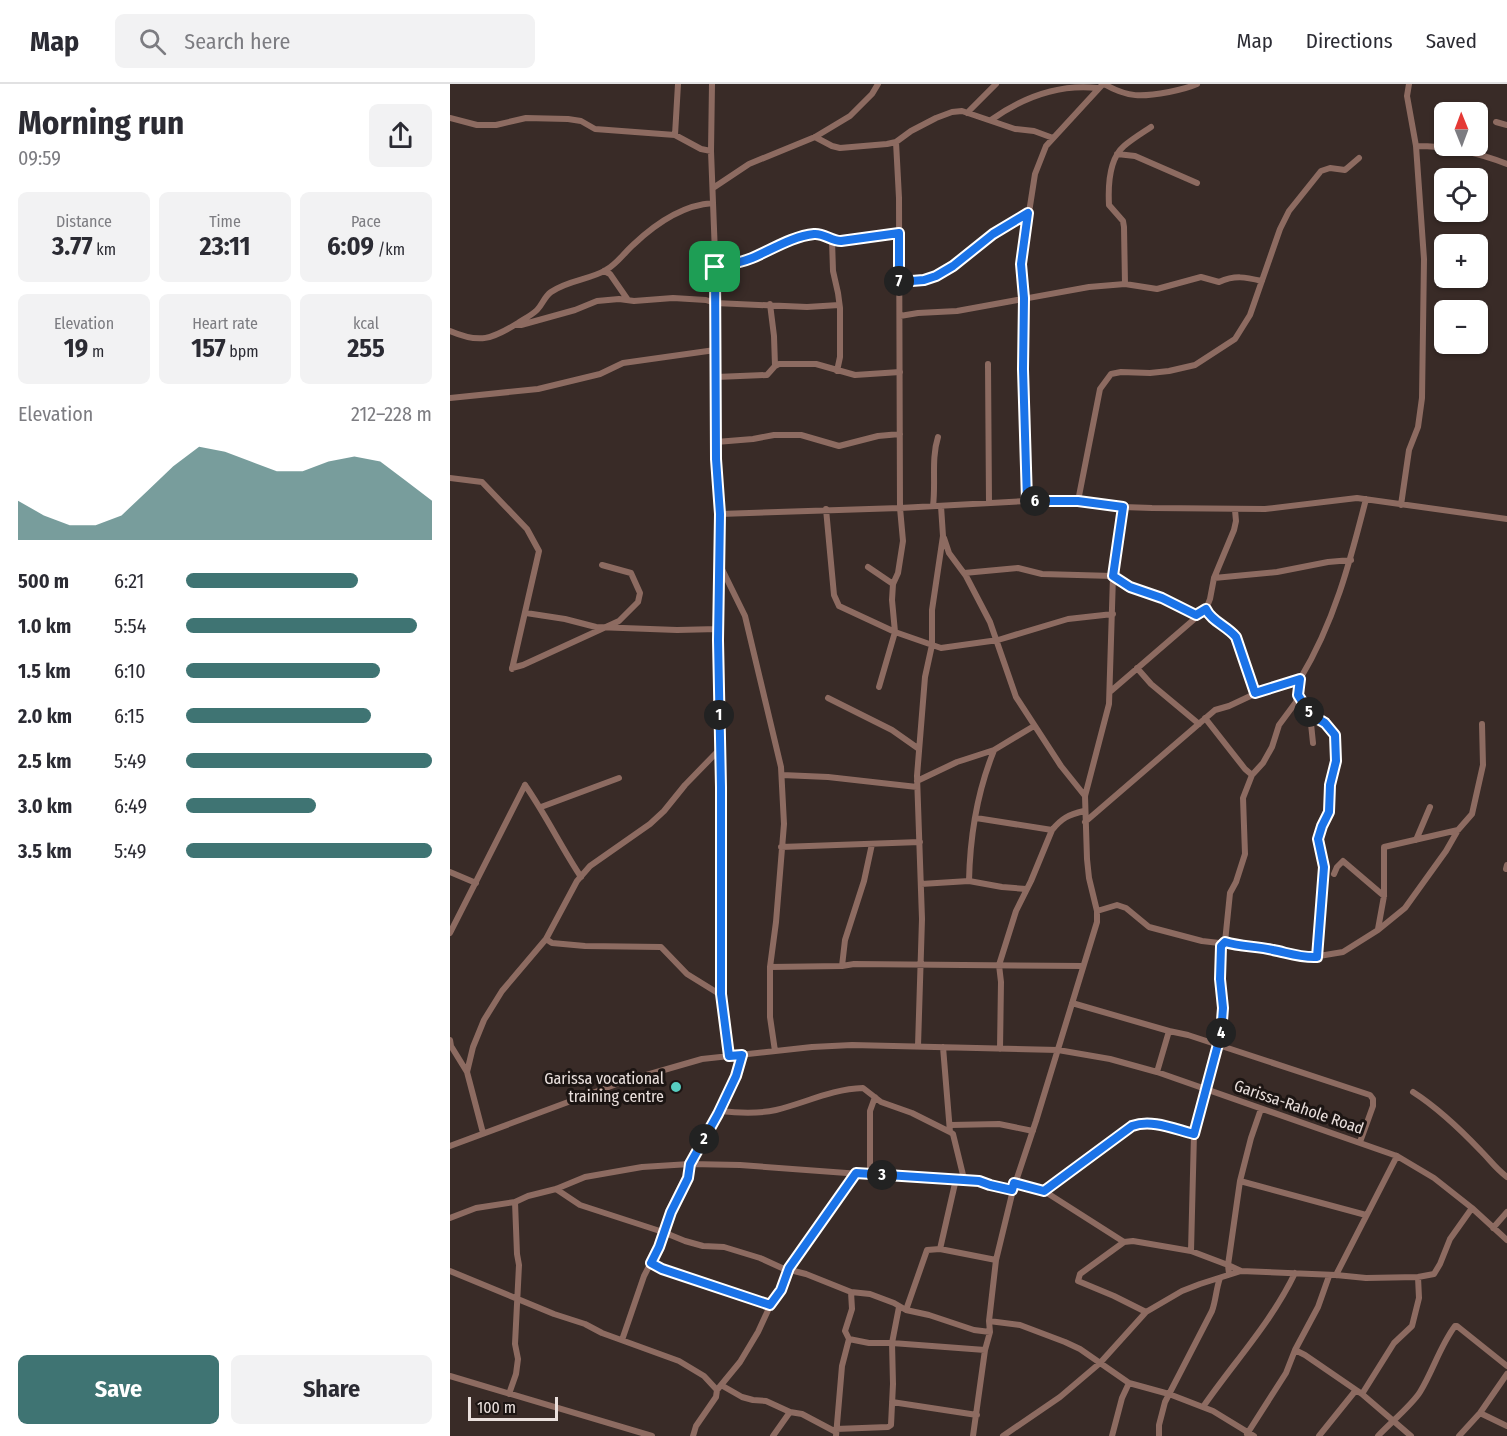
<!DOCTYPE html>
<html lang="en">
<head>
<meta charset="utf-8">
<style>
	:root { --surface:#fff; --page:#f2f2f3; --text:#2b2b33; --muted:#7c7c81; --line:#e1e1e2; --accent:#3f7473 }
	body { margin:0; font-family:"Fira Sans Condensed",sans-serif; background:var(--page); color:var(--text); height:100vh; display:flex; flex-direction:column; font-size:22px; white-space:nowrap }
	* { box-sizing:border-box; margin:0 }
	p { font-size:20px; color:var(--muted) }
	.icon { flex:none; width:33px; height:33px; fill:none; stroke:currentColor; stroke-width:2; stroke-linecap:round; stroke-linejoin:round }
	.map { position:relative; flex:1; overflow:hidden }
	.sheet { display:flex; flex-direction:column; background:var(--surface); width:450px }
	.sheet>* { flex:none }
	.needle { width:39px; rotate:359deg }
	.controls { position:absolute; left:984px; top:18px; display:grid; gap:12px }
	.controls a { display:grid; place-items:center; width:54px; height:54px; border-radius:9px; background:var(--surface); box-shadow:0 2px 4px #0004; font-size:30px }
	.scale { position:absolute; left:18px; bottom:15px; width:90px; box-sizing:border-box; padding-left:6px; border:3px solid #eae0dd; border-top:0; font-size:16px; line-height:21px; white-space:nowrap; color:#eae0dd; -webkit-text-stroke:4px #1c1513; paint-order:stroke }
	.pin { position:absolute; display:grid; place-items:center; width:51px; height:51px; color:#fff; margin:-26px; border-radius:12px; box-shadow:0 3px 9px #0006 }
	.km { position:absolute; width:30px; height:30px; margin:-15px; border-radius:50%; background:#222; color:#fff; font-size:16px; line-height:30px; text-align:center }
	.round { display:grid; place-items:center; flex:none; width:63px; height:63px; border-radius:9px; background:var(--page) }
	.headline { display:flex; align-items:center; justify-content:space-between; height:102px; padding:0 18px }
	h1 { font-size:33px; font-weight:700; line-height:45px }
	.figures { display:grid; grid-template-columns:repeat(3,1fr); gap:9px; height:102px; padding:6px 18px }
	.figures div { display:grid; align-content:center; border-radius:9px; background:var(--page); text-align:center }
	.figures b { font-size:26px; font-weight:700 }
	.figures small { font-size:16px; font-weight:400 }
	.figures p { font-size:16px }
	.chart { height:168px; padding:12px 18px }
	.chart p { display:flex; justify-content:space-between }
	.chart svg { width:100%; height:108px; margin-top:6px; fill:var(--accent); opacity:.7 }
	.action { display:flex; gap:12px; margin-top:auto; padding:12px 18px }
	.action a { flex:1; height:69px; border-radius:9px; background:var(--accent); color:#fff; font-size:24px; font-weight:700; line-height:69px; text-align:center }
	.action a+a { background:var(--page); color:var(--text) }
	ul { padding:0 18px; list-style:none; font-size:20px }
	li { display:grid; grid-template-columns:96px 72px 1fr; align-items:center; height:45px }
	li i { height:15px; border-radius:8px; background:var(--accent) }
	header { display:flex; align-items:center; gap:36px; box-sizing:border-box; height:84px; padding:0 30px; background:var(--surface); border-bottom:2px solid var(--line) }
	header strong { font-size:28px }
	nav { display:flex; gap:33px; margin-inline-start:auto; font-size:21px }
	.search { width:420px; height:54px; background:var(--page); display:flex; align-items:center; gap:15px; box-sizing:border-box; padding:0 21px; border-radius:9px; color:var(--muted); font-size:22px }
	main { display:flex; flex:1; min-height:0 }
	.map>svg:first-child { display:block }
</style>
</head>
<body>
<header>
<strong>Map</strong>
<div class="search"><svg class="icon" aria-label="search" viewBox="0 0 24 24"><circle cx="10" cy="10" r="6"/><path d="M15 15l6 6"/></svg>Search here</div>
<nav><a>Map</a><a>Directions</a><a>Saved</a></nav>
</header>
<main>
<section class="sheet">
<div class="headline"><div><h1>Morning run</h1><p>09:59</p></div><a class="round"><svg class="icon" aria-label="share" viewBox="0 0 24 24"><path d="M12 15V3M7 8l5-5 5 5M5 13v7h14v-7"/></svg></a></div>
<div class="figures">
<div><p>Distance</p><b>3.77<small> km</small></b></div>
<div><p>Time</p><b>23:11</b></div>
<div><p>Pace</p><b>6:09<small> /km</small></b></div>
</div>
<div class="figures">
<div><p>Elevation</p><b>19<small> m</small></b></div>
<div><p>Heart rate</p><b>157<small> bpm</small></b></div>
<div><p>kcal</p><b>255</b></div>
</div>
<div class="chart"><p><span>Elevation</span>212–228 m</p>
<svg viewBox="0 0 160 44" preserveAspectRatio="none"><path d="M0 44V28L10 34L20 38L30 38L40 34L50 24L60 14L70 6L80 8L90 12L100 16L110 16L120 12L130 10L140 12L150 20L160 28V44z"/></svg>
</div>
<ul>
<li><b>500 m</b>6:21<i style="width:70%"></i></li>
<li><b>1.0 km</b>5:54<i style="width:94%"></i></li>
<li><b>1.5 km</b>6:10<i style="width:79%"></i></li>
<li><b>2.0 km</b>6:15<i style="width:75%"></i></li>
<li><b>2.5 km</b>5:49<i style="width:100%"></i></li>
<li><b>3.0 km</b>6:49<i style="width:53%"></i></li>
<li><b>3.5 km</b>5:49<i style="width:100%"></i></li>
</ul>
<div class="action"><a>Save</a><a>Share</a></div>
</section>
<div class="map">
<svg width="1057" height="1352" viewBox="0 0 1057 1352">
	<rect width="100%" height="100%" fill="#392b27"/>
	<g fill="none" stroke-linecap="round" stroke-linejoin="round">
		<path stroke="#8d6b61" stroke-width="6" d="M262,0L261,67L266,196V375L270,430L268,556L271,703V911L278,972
			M654,0C678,14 692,13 719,8C729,6 738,4 747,0
			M959,0L957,12L966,62C997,62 1029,69 1057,80
			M517,29L546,0
			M0,34L27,41H46L76,34L118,35L131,37L145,45L225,51L251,65L261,67
			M541,36C572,14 609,0 647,4
			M1046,38L1057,41
			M225,51L228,0
			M365,53L382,62L390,64L437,60L446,58L461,47L486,34L502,28L512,27L565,45L584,47L603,54
			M667,70L685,72L747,99
			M263,104L299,80L365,53L400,32L422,10L428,0
			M382,156L383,187L388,209L390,224V273L387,287
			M265,183C278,181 290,179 302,174C321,166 343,152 364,150C374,149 381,157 391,157L449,149
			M154,187L160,190L178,216
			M449,198L474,196L486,192L503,182L543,150L578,129
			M675,200L674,143L673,137L659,121C658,102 659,75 674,62C682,55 692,49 701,43
			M320,220L324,252L325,282
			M450,232L468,229L507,227L639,203L675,200L707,205L751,193L769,198C785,191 795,193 812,197
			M65,241H71L125,226L147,217L169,215L184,217L223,214L256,216L265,219L357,223L389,221
			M0,247C30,260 42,255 68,239C74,235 82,231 87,226C93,220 94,213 101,208C118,196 139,196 156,186C167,180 174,169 183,161C205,140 233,121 263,119
			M538,280L539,419
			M266,293L317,291L325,282L329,280H366L405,291L450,288
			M0,314L88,305L150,290L173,279L265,266
			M266,358L303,355L324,351H351L389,362L428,352L450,350
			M0,394L32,398L77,445L89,467L62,585
			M577,417L573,280L574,214L571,180L585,90L596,62L653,0
			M628,417L650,305L661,290L671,288L700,289L719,287L745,281L785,255L800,231L830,145L839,127L871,87L880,84L895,86L909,74
			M951,421L959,366L968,343L972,314L974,175L966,62
			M483,422C486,399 481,375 488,353
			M376,425L384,511L389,522L445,548L491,564L548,556L618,535L663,530
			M270,430L450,424L577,417H628L673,423L702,424L815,425L907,414L1057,435
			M494,454L499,469L516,492L540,538L566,613L611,682L635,712
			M269,479L295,532L331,683L334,740L326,838L320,883V933L325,967
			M418,483L443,500
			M514,489L568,484L592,490L663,492L680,503L712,514L745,531
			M764,494L827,488L878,478L901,476
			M756,525C761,537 777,542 786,553L805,609
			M76,529L115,535L146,543L227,546L268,545
			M62,584L73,581L169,537L188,518L190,509L181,489L152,481
			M687,584L701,600L749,640
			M429,603L445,548L442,516L443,500L448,489L453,457L450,424L449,114L446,58
			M661,607L756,525L760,515L764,494L784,446L786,437L785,426
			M848,611L860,630L863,659
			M378,614L442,646L469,665
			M860,630L875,639L885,651L886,667L884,688L878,715L880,728L872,742L869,755L874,783L867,873
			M755,634L795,685L802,691L813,679L822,663L829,641L846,618L850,595
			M332,691L378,693L467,703
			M467,697L507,678L544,666
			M75,701C96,731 111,763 131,793
			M91,723L169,694
			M526,734L602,746
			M635,738L765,626L779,622L811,607L850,595C884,539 900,478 916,415
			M966,756L980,723
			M331,763L470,758
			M1056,785L1057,781
			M0,788L26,799
			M884,790L887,783L893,777L934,812
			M519,797C520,753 527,709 543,669L544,666L584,642
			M471,800L519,797L552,803L576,805
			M647,827L667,821L676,824L699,843L752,857L821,865L851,873H863L893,868L928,846L955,824L996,767L1008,746L1022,730L1033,681L1032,640
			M928,845L934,812V763L1008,746
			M0,849L75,701
			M96,855L102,859L135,862L211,863L237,890L271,911
			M392,882L395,856L414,797L422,760
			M320,883L392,882L404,880L633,882
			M622,919L719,947L738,951L920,1011L923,1015V1022L910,1058
			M0,956L1,962L17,988L33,1049
			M468,962L472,835L467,692L475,593L482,561V526L493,452L491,422
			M493,963L500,1048L503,1050L514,1095
			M550,965L551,898L549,881L566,827L581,797L602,746C612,734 618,731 634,727
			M17,988L23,963L34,936L52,907L96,855L127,797L140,782L200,740L214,727L235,701L269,666
			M707,988L719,947
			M963,1008C988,1024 1010,1045 1031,1067C1040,1076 1046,1085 1057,1093
			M270,1027C288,1029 308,1030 326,1026C355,1019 382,1005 413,1004L431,1018L462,1029L500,1048
			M501,1041L549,1040L583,1047
			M0,1062L172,998L252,975L362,963L402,961L608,966L660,975L707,988L947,1072L984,1094L1022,1124L1057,1156
			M420,1090V1027L425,1013
			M790,1097L801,1054L811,1025
			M565,1099L594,1107L674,1158L683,1157L741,1167L778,1181L779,1190
			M106,1105L130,1121L213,1148L235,1157L253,1162L274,1163L310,1174L332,1184L356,1190L401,1208L420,1210L444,1219L456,1226L479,1231L524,1246L540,1248
			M594,1107L682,1042C702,1035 724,1045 744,1050
			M0,1134L26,1124L65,1118L78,1112L106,1105L135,1093L192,1083L240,1080L290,1081L451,1093L514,1095L529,1097L540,1102L563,1106
			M1043,1144L1057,1128
			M674,1158L630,1190L628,1197L664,1212L696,1228
			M490,1165L506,1095
			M741,1167L744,1050L771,949L773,924L770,895L771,862L775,858L780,809L786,798L795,770L793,714L802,691
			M201,1179L212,1185L320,1222
			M0,1187L104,1230L135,1240L152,1249L229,1277L254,1292L267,1306
			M791,1187L778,1181L790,1097L916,1131
			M886,1191L947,1072
			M456,1226L477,1166L490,1165L546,1176
			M539,1237L570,1241L615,1258L630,1265L679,1299L719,1310L763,1327L804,1352
			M399,1255L419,1259H442L535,1266
			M172,1256L194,1192L209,1163L221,1127L238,1094L240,1080L268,1030L286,992L292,971
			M845,1266L855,1271L906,1306
			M0,1292L202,1352
			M271,1301L292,1313L303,1316L316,1317L340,1328L352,1330L386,1348
			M59,1310L66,1290L68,1275L65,1260L69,1181L67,1170L65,1118
			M912,1310L961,1352
			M442,1318L527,1331
			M753,1323C784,1278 821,1239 845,1189
			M1030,1329L1057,1342
			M386,1345L438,1343L441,1341L443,1300L442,1259L449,1223
			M797,1350L836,1289L845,1266L868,1223L879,1192
			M243,1352L246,1342L266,1313L267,1306L290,1278L308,1248L320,1222L331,1206L340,1184L407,1089
			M323,1352L340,1328
			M386,1352L392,1282L399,1255L395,1247L402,1225L401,1208
			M523,1352L535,1266L540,1248L539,1237L546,1176L563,1106L586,1037L647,838V827L639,794L637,775L635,712L659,620L663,492L673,423
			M553,1352L610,1313L650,1279L696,1228L732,1207L750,1200L791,1187L886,1191L916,1194L968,1193L984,1190L990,1180L1000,1155L1022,1124
			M662,1352L672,1314L679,1299
			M709,1352V1341L715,1318L762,1227C766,1216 766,1205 770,1194
			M869,1352L906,1306L912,1310L944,1259L962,1242L969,1214L968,1193
			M928,1352C939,1340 962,1321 970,1308C983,1287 990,1262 1005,1242H1007L1057,1282
			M1009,1352L1030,1329L1057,1290"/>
	</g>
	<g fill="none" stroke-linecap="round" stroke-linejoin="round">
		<g stroke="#fff" stroke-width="12">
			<path id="route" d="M578,129L571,180L574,214L573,285L577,417H628L673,423L663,492L680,503L712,514L746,531L756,525C761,537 777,542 786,553L805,609L850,595L848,611L860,630L875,639L885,651L886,677L880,701L879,728L872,742L868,755L874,783L867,873C851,874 838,869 823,866C807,862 791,863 775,858L771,862L770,895L773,924L771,949L744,1050C724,1045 702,1035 682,1042L594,1107L564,1099L562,1106L540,1101L529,1097L406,1089L339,1184L331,1206L320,1221L212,1185L201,1179L209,1163L221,1128L238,1094L240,1080L268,1030L286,992L292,971L279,972L271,910V703L268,556L270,430L266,375L265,183C278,181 290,179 302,174C321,166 343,152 364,150C374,149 381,157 391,157L449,149V198L474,196L486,192L503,182L543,150Z"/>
		</g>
		<use href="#route" stroke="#1a73e8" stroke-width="8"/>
	</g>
	<circle fill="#57cec1" stroke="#1c1513" stroke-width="2" cx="226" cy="1003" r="6"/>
	<g text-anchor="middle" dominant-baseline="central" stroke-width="6" stroke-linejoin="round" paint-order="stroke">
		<g font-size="16" fill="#eae0dd" stroke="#1c1513" text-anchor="end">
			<text x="214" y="994">Garissa vocational<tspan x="214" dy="18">training centre</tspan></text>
		</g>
		<g font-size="16" fill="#eae0dd" stroke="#1c1513">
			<text transform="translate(849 1023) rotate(19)">Garissa-Rahole Road</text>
		</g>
	</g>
</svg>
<div class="controls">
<a><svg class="needle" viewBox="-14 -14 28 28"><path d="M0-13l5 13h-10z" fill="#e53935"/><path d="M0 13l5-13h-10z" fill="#7c7c81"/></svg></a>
<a><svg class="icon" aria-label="locate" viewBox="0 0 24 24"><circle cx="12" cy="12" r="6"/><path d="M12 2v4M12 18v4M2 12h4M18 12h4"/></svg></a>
<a>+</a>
<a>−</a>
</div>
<div class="scale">100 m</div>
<div class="pin" style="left:265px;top:183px;background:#1e9e55"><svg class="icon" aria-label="arrive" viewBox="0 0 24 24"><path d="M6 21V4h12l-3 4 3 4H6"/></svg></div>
<b class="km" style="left:269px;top:631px">1</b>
<b class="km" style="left:254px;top:1055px">2</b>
<b class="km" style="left:432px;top:1091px">3</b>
<b class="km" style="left:771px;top:949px">4</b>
<b class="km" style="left:859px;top:628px">5</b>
<b class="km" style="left:585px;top:417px">6</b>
<b class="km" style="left:449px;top:197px">7</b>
</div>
</main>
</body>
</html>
